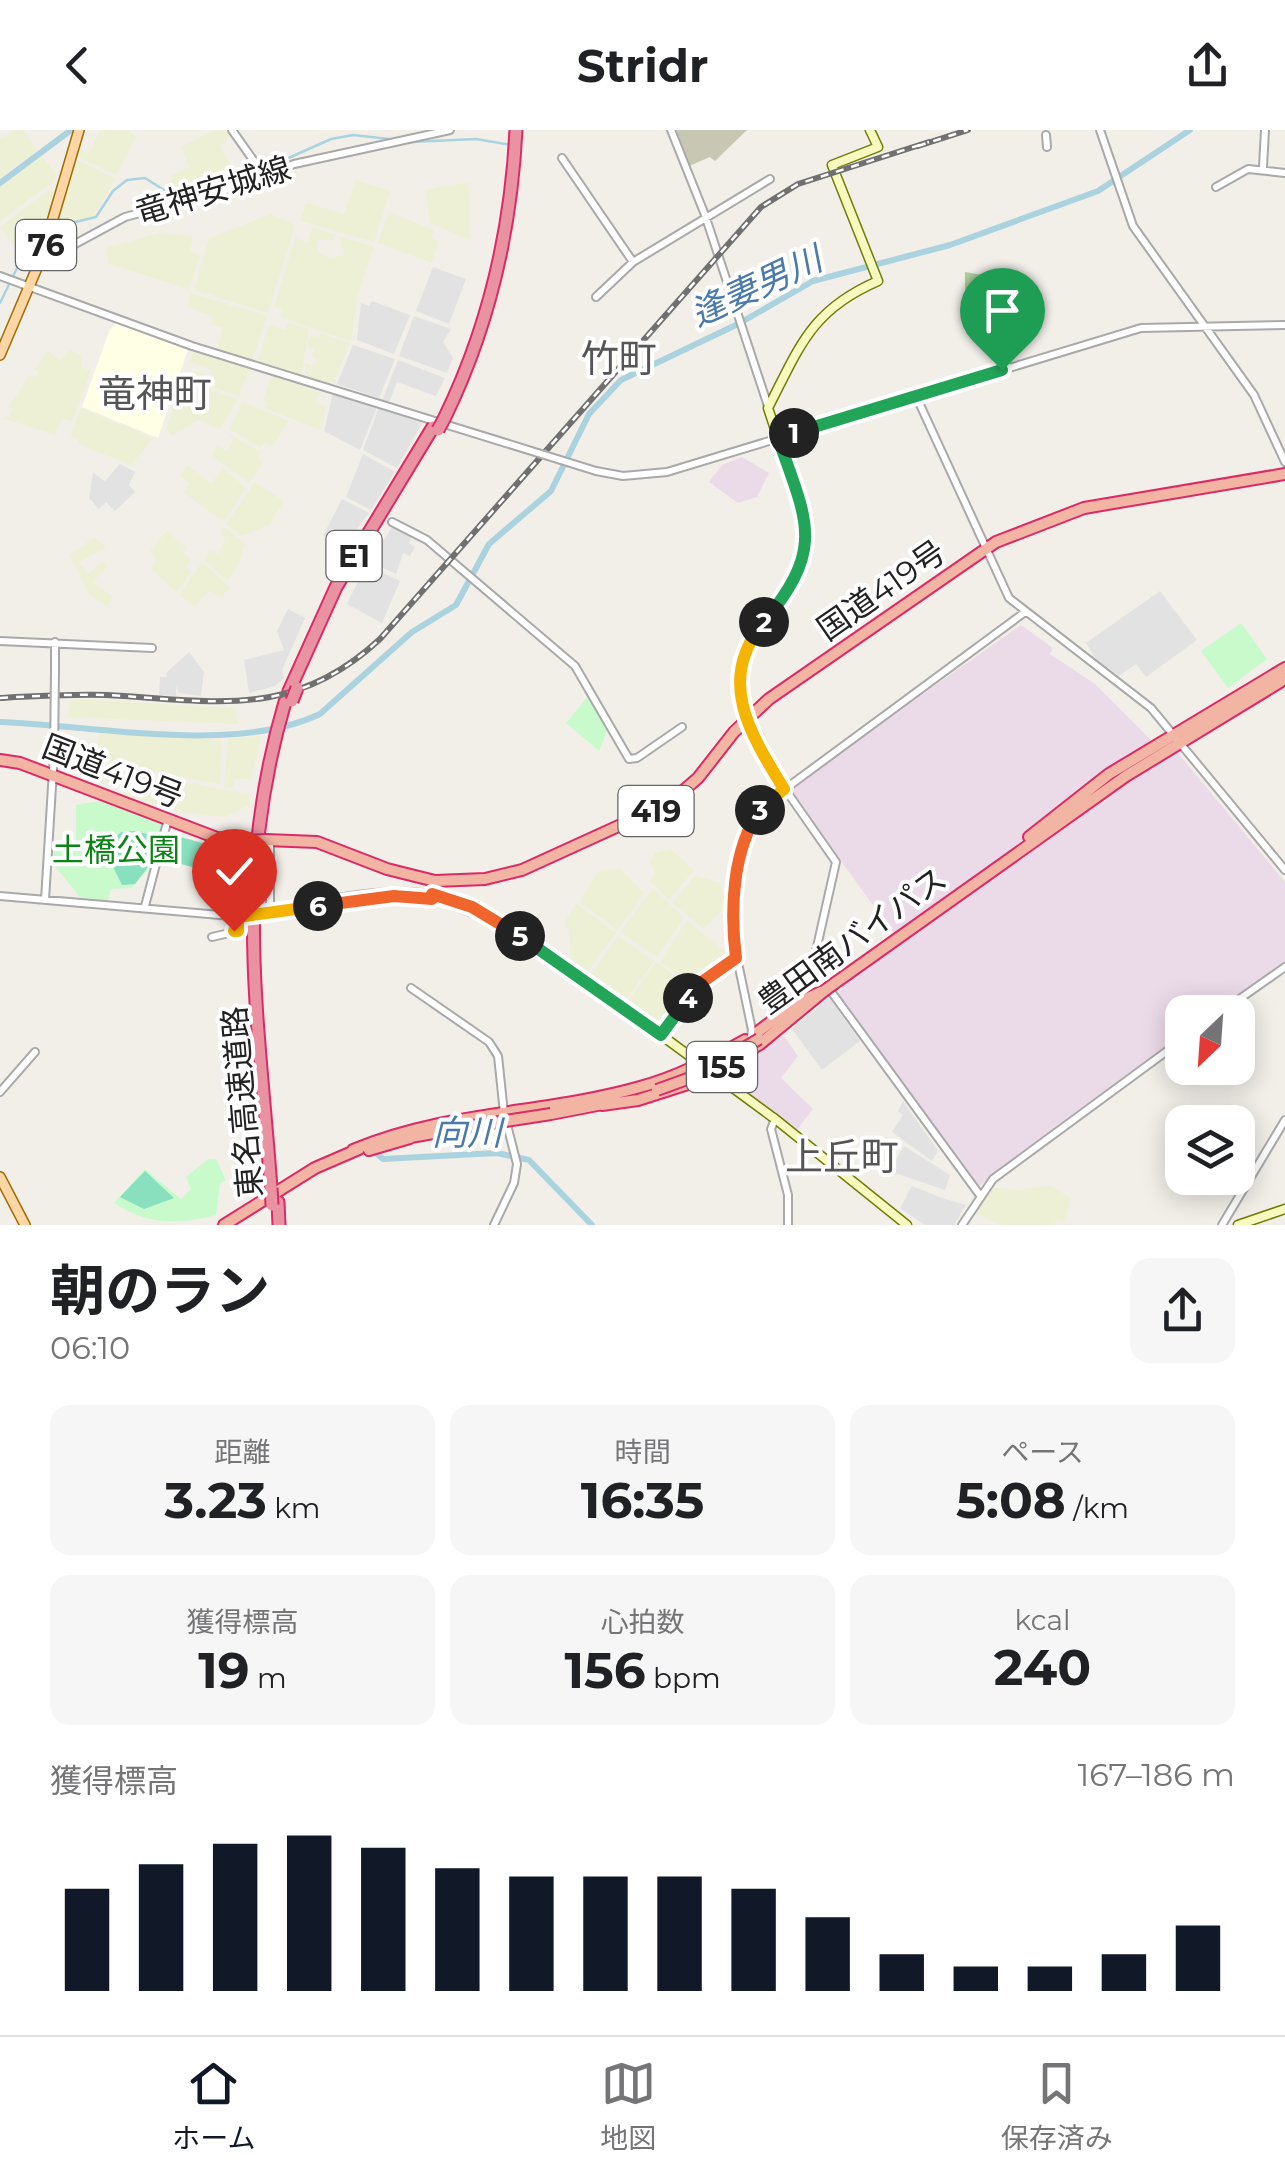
<!DOCTYPE html>
<html lang="ja">
<head>
<meta charset="utf-8">
<style>
	:root { --surface:#fff; --page:#f6f6f6; --text:#202124; --muted:#757577; --line:#e0e0e0; --accent:#111827 }
	body { margin:0; font-family:Montserrat,"Noto Sans JP",sans-serif; background:var(--page); color:var(--text); height:100vh; display:flex; flex-direction:column; font-size:38px; white-space:nowrap }
	* { box-sizing:border-box; margin:0 }
	p { font-size:32px; color:var(--muted) }
	.icon { flex:none; width:55px; height:55px; fill:none; stroke:currentColor; stroke-width:2; stroke-linecap:round; stroke-linejoin:round }
	.map { position:relative; height:1095px; overflow:hidden }
	.details { display:flex; flex-direction:column; background:var(--surface); flex:1 }
	.details>* { flex:none }
	.needle { width:65px; rotate:205deg }
	.buttons { position:absolute; left:1165px; top:865px; display:grid; gap:20px }
	.buttons a { display:grid; place-items:center; width:90px; height:90px; border-radius:20px; background:var(--surface); box-shadow:0 5px 25px #0003; font-size:50px }
	.pin { position:absolute; display:grid; place-items:center; width:85px; height:85px; color:#fff; margin:-102px -42px; border-radius:50% 50% 50% 0; rotate:-45deg; box-shadow:0 0 10px #0007 }
	.pin .icon { rotate:45deg }
	.km { position:absolute; width:50px; height:50px; margin:-25px; border-radius:50%; background:#222; color:#fff; font-size:28px; line-height:50px; text-align:center }
	.round { display:grid; place-items:center; flex:none; width:105px; height:105px; border-radius:20px; background:var(--page) }
	.head { display:flex; align-items:center; justify-content:space-between; height:170px; padding:0 50px }
	h1 { font-size:55px; font-weight:700; line-height:75px }
	.stats { display:grid; grid-template-columns:repeat(3,1fr); gap:15px; height:170px; padding:10px 50px }
	.stats div { display:grid; align-content:center; border-radius:20px; background:var(--page); text-align:center }
	.stats b { font-size:50px; font-weight:700 }
	.stats small { font-size:28px; font-weight:400 }
	.stats p { font-size:28px }
	.chart { height:280px; padding:20px 50px }
	.chart p { display:flex; justify-content:space-between }
	.chart svg { width:100%; height:180px; margin-top:10px; stroke:var(--accent); stroke-width:6 }
	header { display:flex; justify-content:space-between; align-items:center; height:130px; padding:0 50px; background:var(--surface); font-size:45px; font-weight:700 }
	.menu { display:flex; justify-content:space-around; align-items:center; height:140px; border-top:2px solid var(--line); background:var(--surface); font-size:28px; color:var(--muted) }
	.menu a { display:grid; justify-items:center; gap:5px }
	.menu .on { color:var(--accent) }
	.map>svg:first-child { display:block }
</style>
</head>
<body>
<header><svg class="icon" aria-label="back" viewBox="0 0 24 24"><path d="M15 5l-7 7 7 7"/></svg>Stridr<svg class="icon" aria-label="share" viewBox="0 0 24 24"><path d="M12 15V3M7 8l5-5 5 5M5 13v7h14v-7"/></svg></header>
<div class="map">
<svg width="1285" height="1095" viewBox="0 0 1285 1095">
	<rect width="100%" height="100%" fill="#f2efe9"/>
	<path fill="#ebdbe8" d="M742,327L769,343L757,367L738,373L709,352L722,335Z
		M1021,495L1053,518L1050,524L1095,554L1167,626L1177,622L1285,752V833L1217,882H1182V908L979,1056L838,864L849,849L899,811L791,662L792,656Z
		M784,906L798,926L781,948L813,979L797,1000L721,945L722,939Z"/>
	<path fill="#ffffe5" d="M117,193L188,219L158,308L82,277L110,199Z"/>
	<path fill="#c7c7b4" d="M674,0H747L715,31L710,27L689,36Z"/>
	<path fill="#eef0d5" d="M13,0H23L38,20L0,48V10Z
		M100,0H129L136,7L117,45L77,27L78,18L89,23Z
		M215,0H230L233,5L220,16L235,42L214,56L174,55L170,46L189,37L181,17Z
		M41,24L56,45L53,52L0,91V54Z
		M77,30L116,49L92,88L57,94Z
		M356,50L390,61L374,112L300,91L306,73L344,84Z
		M469,52L470,110L430,93L425,60Z
		M50,59L55,69L39,119L19,122L0,97Z
		M389,82L434,100L431,108L439,111L432,133L378,113Z
		M271,84L295,95L268,183L194,160L209,108Z
		M312,98L334,104V110H317L318,122L329,128L344,125L339,106L374,117L358,163L351,211L280,187L282,180L274,177L295,108L308,112Z
		M162,102L193,107L190,121L200,125L189,159L109,134L106,118Z
		M191,163L267,186L252,230L217,219L223,198L211,194L212,186L187,177Z
		M288,192L309,199L301,246L257,232L269,195L285,200Z
		M321,203L350,213L332,256L305,248V233L314,236L317,229L312,226L315,219L307,216L311,205L318,208Z
		M48,220L60,231L70,220L82,225L81,237L91,241L72,291L62,288L55,305L2,288L9,286L13,279L8,277L30,245L35,247L39,242L34,239Z
		M194,220L250,238L239,266L191,249L194,241L210,246L213,240L189,231Z
		M271,246L320,262L316,273L326,276L321,300L266,279L268,272L263,270Z
		M180,256L204,264L207,258L238,269L220,299L198,290L172,306L166,298Z
		M242,272L289,291L272,317L265,312L260,318L230,299Z
		M81,278L109,290L154,308L131,335L78,314L79,310L70,306Z
		M229,304L262,323L258,328L263,333L249,353L211,325L217,316L227,321L233,310Z
		M187,335L211,353L223,338L246,358L224,392L184,363L189,354L180,345Z
		M255,352L284,371L269,395L242,406L226,394Z
		M224,397L245,413L238,437L227,451L204,430L210,420L218,424L226,408L220,404Z
		M167,400L186,418L183,422L190,428L187,438L191,442L177,463L152,440L156,427L150,421Z
		M94,407L107,417L79,432L88,444L103,431L108,436L93,452L112,466L107,477L88,463L70,425Z
		M202,432L230,457L222,467L209,461L194,477L179,465Z
		M72,569L235,578L239,594L67,587Z
		M99,602L222,610L220,654L96,631Z
		M261,606L251,649H235L233,658L224,656L228,609Z
		M96,636L249,664V675L225,687L186,683L123,665V657L93,650Z
		M671,719L694,740L669,770L650,751L655,744L650,731L655,723Z
		M620,739L644,763L618,800L579,772L598,741Z
		M695,745L721,753L725,776L704,799L672,773Z
		M653,758L684,788L657,827L620,802Z
		M576,773L616,803L584,846L571,838L569,801L564,793Z
		M687,790L730,826L695,855L660,832Z
		M618,806L654,831L623,874L588,848Z
		M656,832L692,857L664,897L656,898L626,875Z
		M1049,1055L1071,1068L1064,1092L1058,1089L1053,1095H999L974,1082L988,1057L1020,1060Z"/>
	<path fill="#add19e" d="M965,142L1000,148L1016,188L978,202L965,172Z"/>
	<path fill="#c8facc" d="M1241,493L1267,529L1228,558L1201,521Z
		M590,564L608,599L599,621L566,593Z
		M107,670L163,693L151,736L131,758L111,759L108,770L81,768L54,735L52,713L76,714V675Z
		M208,1029H216L226,1050L220,1053L216,1085C176,1095 148,1095 114,1073L145,1039L181,1069L191,1059L186,1047Z"/>
	<path fill="#88e0be" d="M134,701L147,704L155,728L135,754L122,755L104,719L121,702Z
		M174,705L216,717L208,741L169,731L165,723Z
		M145,1041L174,1068L144,1079L120,1067Z"/>
	<path fill="#e2e2e2" d="M433,137L466,149L449,194L416,181Z
		M372,171L410,185L394,224L357,210L361,173L369,176Z
		M414,186L451,199L443,212L453,228L447,243L399,226Z
		M353,215L395,229L379,268L337,254Z
		M398,230L445,248L436,266L397,252L389,273L382,271Z
		M333,263L377,277L360,320L324,301Z
		M379,277L422,293L397,338L363,320Z
		M363,324L395,342L371,380L346,367Z
		M120,334L135,342L129,355L135,362L115,381L106,372L99,379L89,368L93,343L105,351Z
		M342,369L369,383L343,418L323,406Z
		M392,397L412,405L409,413L415,417L410,426L403,423L396,444L370,432Z
		M366,435L400,451L382,493L347,474Z
		M1160,461L1197,510L1146,547L1136,534L1119,546L1096,529L1086,513Z
		M288,479L305,488L282,540L284,548L275,556L249,563L244,530L284,520L277,501Z
		M189,522L204,542L201,566L179,563L176,556V566L159,565L160,547H167L166,543Z
		M829,868L860,911L822,940L792,899Z
		M903,971L938,1021L932,1031L892,1002L903,985L898,981Z
		M904,1016L950,1045L945,1060L889,1041Z
		M912,1056L942,1068L966,1075L954,1095H925L900,1078Z"/>
	<g fill="none" stroke-linecap="round" stroke-linejoin="round">
		<path stroke="#aad3df" stroke-width="2.5" d="M411,12L476,9L511,15
			M48,117L59,96L96,87L113,61L127,50L145,48L164,60H207L226,54L254,34L284,30L331,9L353,5L398,10
			M0,173L17,138L40,120"/>
		<path stroke="#aad3df" stroke-width="6" d="M0,53L71,0
			M0,592C94,595 234,625 320,584L412,502L456,475L489,414L551,361L589,284L621,250L738,194L813,151L950,115L1098,61L1190,0
			M375,1022L383,1029L497,1023L529,1030L592,1095"/>
		<g stroke="#a9a9a9" stroke-width="10">
			<path id="tertiary" d="M232,0L263,44
				M671,0L705,85L768,276
				M1100,0L1133,96L1254,265L1285,332
				M1046,5L1047,17
				M562,28L633,132
				M1263,37L1265,0
				M1216,57L1248,39L1285,43
				M42,126H53L125,87L223,61L294,34L450,0
				M0,146L192,216L538,323
				M596,167L633,132L770,49
				M916,266L1009,468L1151,578L1285,740
				M596,341L623,346L667,342L1141,198L1285,195
				M392,392L427,410L575,536L629,629L637,628L682,597
				M0,511L152,518
				M55,512V541
				M0,766L243,787
				M45,770L54,624
				M444,772L483,787
				M145,776L168,689
				M266,780C313,774 363,760 411,762C493,766 594,858 661,905
				M270,780V710
				M212,807L238,801V787
				M737,828L752,900L750,912
				M411,858L489,912L498,926L504,983L517,1034L514,1053L494,1095
				M1221,882L1285,837
				M0,962L35,922
				M775,989L771,999L788,1065V1095
				M979,1064L819,845L816,821L836,732L785,659L1025,482
				M962,1095L993,1049L1182,910
				M1222,1095L1285,990"/>
		</g>
		<g stroke="#707d05" stroke-width="11">
			<path id="secondary" d="M774,988L907,1095
				M775,989L661,905L695,857L737,828C729,770 734,695 785,659L749,586L737,552L743,520L787,465L806,421L803,384L768,278C800,216 811,180 878,151L832,35L878,17L870,0
				M1238,1095L1285,1079"/>
		</g>
		<g stroke="#a06b00" stroke-width="12">
			<path id="primary" d="M0,225L42,126L79,0
				M0,1047L25,1095"/>
		</g>
		<g stroke="#dc2a67" stroke-width="14">
			<path id="trunk" d="M0,630L20,633L217,708L249,711
				M1029,707L1109,644L1285,538
				M266,710L317,712L387,739L435,751L485,749L522,740L669,673L698,648L734,602L769,569L996,412L1084,378L1285,344
				M835,853L1126,646L1285,549
				M759,901L793,875L823,861
				M717,940L760,914L824,861
				M602,975L638,970L688,954
				M551,984L608,973
				M405,1008L473,996
				M353,1020C444,981 545,984 640,957C678,947 711,929 745,910
				M369,1020L410,1008
				M224,1095L315,1038L359,1019"/>
		</g>
		<g stroke="#dc2a67" stroke-width="15">
			<path id="motorway" d="M444,289C489,197 511,102 516,0
				M289,561L336,457L433,297
				M271,1058C258,881 233,748 285,572
				M278,1072L279,1095"/>
		</g>
		<use href="#tertiary" stroke="#fff" stroke-width="6"/>
		<use href="#secondary" stroke="#f7fabf" stroke-width="8"/>
		<use href="#primary" stroke="#fcd6a4" stroke-width="9"/>
		<use href="#trunk" stroke="#f2b4a3" stroke-width="10"/>
		<use href="#motorway" stroke="#e892a2" stroke-width="11"/>
		<g stroke="#707070" stroke-width="6">
			<path id="rail" d="M918,16L968,0
				M0,568C36,566 71,564 107,565C215,571 293,590 380,509L761,77L798,54L929,12"/>
		</g>
		<use href="#rail" stroke="#fff" stroke-width="2.5" stroke-dasharray="8" stroke-linecap="butt"/>
		<g stroke="#a9a9a9" stroke-width="10" stroke-linecap="butt">
			<path id="tertiary-bridge" d="M538,323L596,341
				M54,624L55,541
				M243,783L266,780"/>
		</g>
		<g stroke="#dc2a67" stroke-width="14" stroke-linecap="butt">
			<path id="trunk-bridge" d="M249,711L266,710
				M824,861L835,853
				M657,960L701,944L759,909
				M473,996L551,984"/>
		</g>
		<g stroke="#dc2a67" stroke-width="15" stroke-linecap="butt">
			<path id="motorway-bridge" d="M438,300L444,289
				M292,571L297,558
				M271,1058L272,1075"/>
		</g>
		<use href="#tertiary-bridge" stroke="#fff" stroke-width="6"/>
		<use href="#trunk-bridge" stroke="#f2b4a3" stroke-width="10"/>
		<use href="#motorway-bridge" stroke="#e892a2" stroke-width="11"/>
	</g>
	<g fill="none" stroke-linecap="round" stroke-linejoin="round">
		<g stroke="#fff" stroke-width="20">
			<path id="split-1" d="M794,303L1002,240"/>
		</g>
		<g stroke="#fff" stroke-width="20">
			<path id="split-2" d="M764,492C826,417 807,392 778,308L794,303"/>
		</g>
		<g stroke="#fff" stroke-width="20">
			<path id="split-3" d="M760,680L784,659C749,602 716,549 764,492"/>
		</g>
		<g stroke="#fff" stroke-width="20">
			<path id="split-4" d="M688,868L695,857L736,828C730,781 732,720 760,680"/>
		</g>
		<g stroke="#fff" stroke-width="20">
			<path id="split-5" d="M520,806L661,905L688,868"/>
		</g>
		<g stroke="#fff" stroke-width="20">
			<path id="split-6" d="M318,776L394,766L432,769V764L472,777L520,806"/>
		</g>
		<g stroke="#fff" stroke-width="20">
			<path id="split-7" d="M234,801H238V787L318,776"/>
		</g>
		<use href="#split-1" stroke="#22a559" stroke-width="12"/>
		<use href="#split-2" stroke="#22a559" stroke-width="12"/>
		<use href="#split-3" stroke="#f5b400" stroke-width="12"/>
		<use href="#split-4" stroke="#f0652b" stroke-width="12"/>
		<use href="#split-5" stroke="#22a559" stroke-width="12"/>
		<use href="#split-6" stroke="#f0652b" stroke-width="12"/>
		<use href="#split-7" stroke="#f5b400" stroke-width="12"/>
	</g>
	<g text-anchor="middle" dominant-baseline="central" stroke-width="8" stroke-linejoin="round" paint-order="stroke">
		<g fill="#fff" stroke="#646464" stroke-width="2.5">
			<rect x="16" y="90" width="60" height="50" rx="8"/>
			<rect x="326.5" y="401" width="55" height="50" rx="8"/>
			<rect x="618.5" y="656" width="75" height="50" rx="8"/>
			<rect x="687" y="912" width="70" height="50" rx="8"/>
		</g>
		<g font-size="30" font-weight="bold" fill="#222">
			<text x="46" y="115">76</text>
			<text x="354" y="426">E1</text>
			<text x="656" y="681">419</text>
			<text x="722" y="937">155</text>
		</g>
		<g font-size="32" fill="#222" stroke="#fff">
			<text transform="translate(213 60) rotate(-17)">竜神安城線</text>
			<text transform="translate(881 460) rotate(-35)">国道419号</text>
			<text transform="translate(113 641) rotate(21)">国道419号</text>
			<text transform="translate(852 810) rotate(-36)">豊田南バイパス</text>
			<text transform="translate(242 972) rotate(-95)">東名高速道路</text>
		</g>
		<g font-size="32" fill="#0c8416" stroke="#fff">
			<text x="116" y="719">土橋公園</text>
		</g>
		<g font-size="35" font-style="italic" fill="#4a7aab" stroke="#fff">
			<text transform="translate(756 156) rotate(-25)">逢妻男川</text>
			<text x="467" y="1002">向川</text>
		</g>
		<g font-size="38" fill="#555" stroke="#fff">
			<text x="619" y="228">竹町</text>
			<text x="155" y="263">竜神町</text>
			<text x="842" y="1026">上丘町</text>
		</g>
	</g>
</svg>
<div class="buttons">
<a><svg class="needle" viewBox="-14 -14 28 28"><path d="M0-13l5 13h-10z" fill="#e53935"/><path d="M0 13l5-13h-10z" fill="#757577"/></svg></a>
<a><svg class="icon" aria-label="layers" viewBox="0 0 24 24"><path d="M12 4l9 5-9 5-9-5zM3 14l9 5 9-5"/></svg></a>
</div>
<div class="pin" style="left:1002px;top:240px;background:#1e9e55"><svg class="icon" aria-label="arrive" viewBox="0 0 24 24"><path d="M6 21V4h12l-3 4 3 4H6"/></svg></div>
<div class="pin" style="left:234px;top:801px;background:#d93025"><svg class="icon" aria-label="check" viewBox="0 0 24 24"><path d="M5 12l5 5 9-10"/></svg></div>
<b class="km" style="left:794px;top:303px">1</b>
<b class="km" style="left:764px;top:492px">2</b>
<b class="km" style="left:760px;top:680px">3</b>
<b class="km" style="left:688px;top:868px">4</b>
<b class="km" style="left:520px;top:806px">5</b>
<b class="km" style="left:318px;top:776px">6</b>
</div>
<section class="details">
<div class="head"><div><h1>朝のラン</h1><p>06:10</p></div><a class="round"><svg class="icon" aria-label="share" viewBox="0 0 24 24"><path d="M12 15V3M7 8l5-5 5 5M5 13v7h14v-7"/></svg></a></div>
<div class="stats">
<div><p>距離</p><b>3.23<small> km</small></b></div>
<div><p>時間</p><b>16:35</b></div>
<div><p>ペース</p><b>5:08<small> /km</small></b></div>
</div>
<div class="stats">
<div><p>獲得標高</p><b>19<small> m</small></b></div>
<div><p>心拍数</p><b>156<small> bpm</small></b></div>
<div><p>kcal</p><b>240</b></div>
</div>
<div class="chart"><p><span>獲得標高</span>167–186 m</p>
<svg viewBox="0 0 160 44" preserveAspectRatio="none"><path d="M5 44V19M15 44V13M25 44V8M35 44V6M45 44V9M55 44V14M65 44V16M75 44V16M85 44V16M95 44V19M105 44V26M115 44V35M125 44V38M135 44V38M145 44V35M155 44V28"/></svg>
</div>
</section>
<nav class="menu">
<a class="on"><svg class="icon" aria-label="home" viewBox="0 0 24 24"><path d="M3 11l9-7 9 7M6 9v11h12V9"/></svg>ホーム</a>
<a><svg class="icon" aria-label="map" viewBox="0 0 24 24"><path d="M3 6l6-2 6 2 6-2v14l-6 2-6-2-6 2zM9 4v14M15 6v14"/></svg>地図</a>
<a><svg class="icon" aria-label="saved" viewBox="0 0 24 24"><path d="M7 4h10v16l-5-4-5 4z"/></svg>保存済み</a>
</nav>
</body>
</html>
